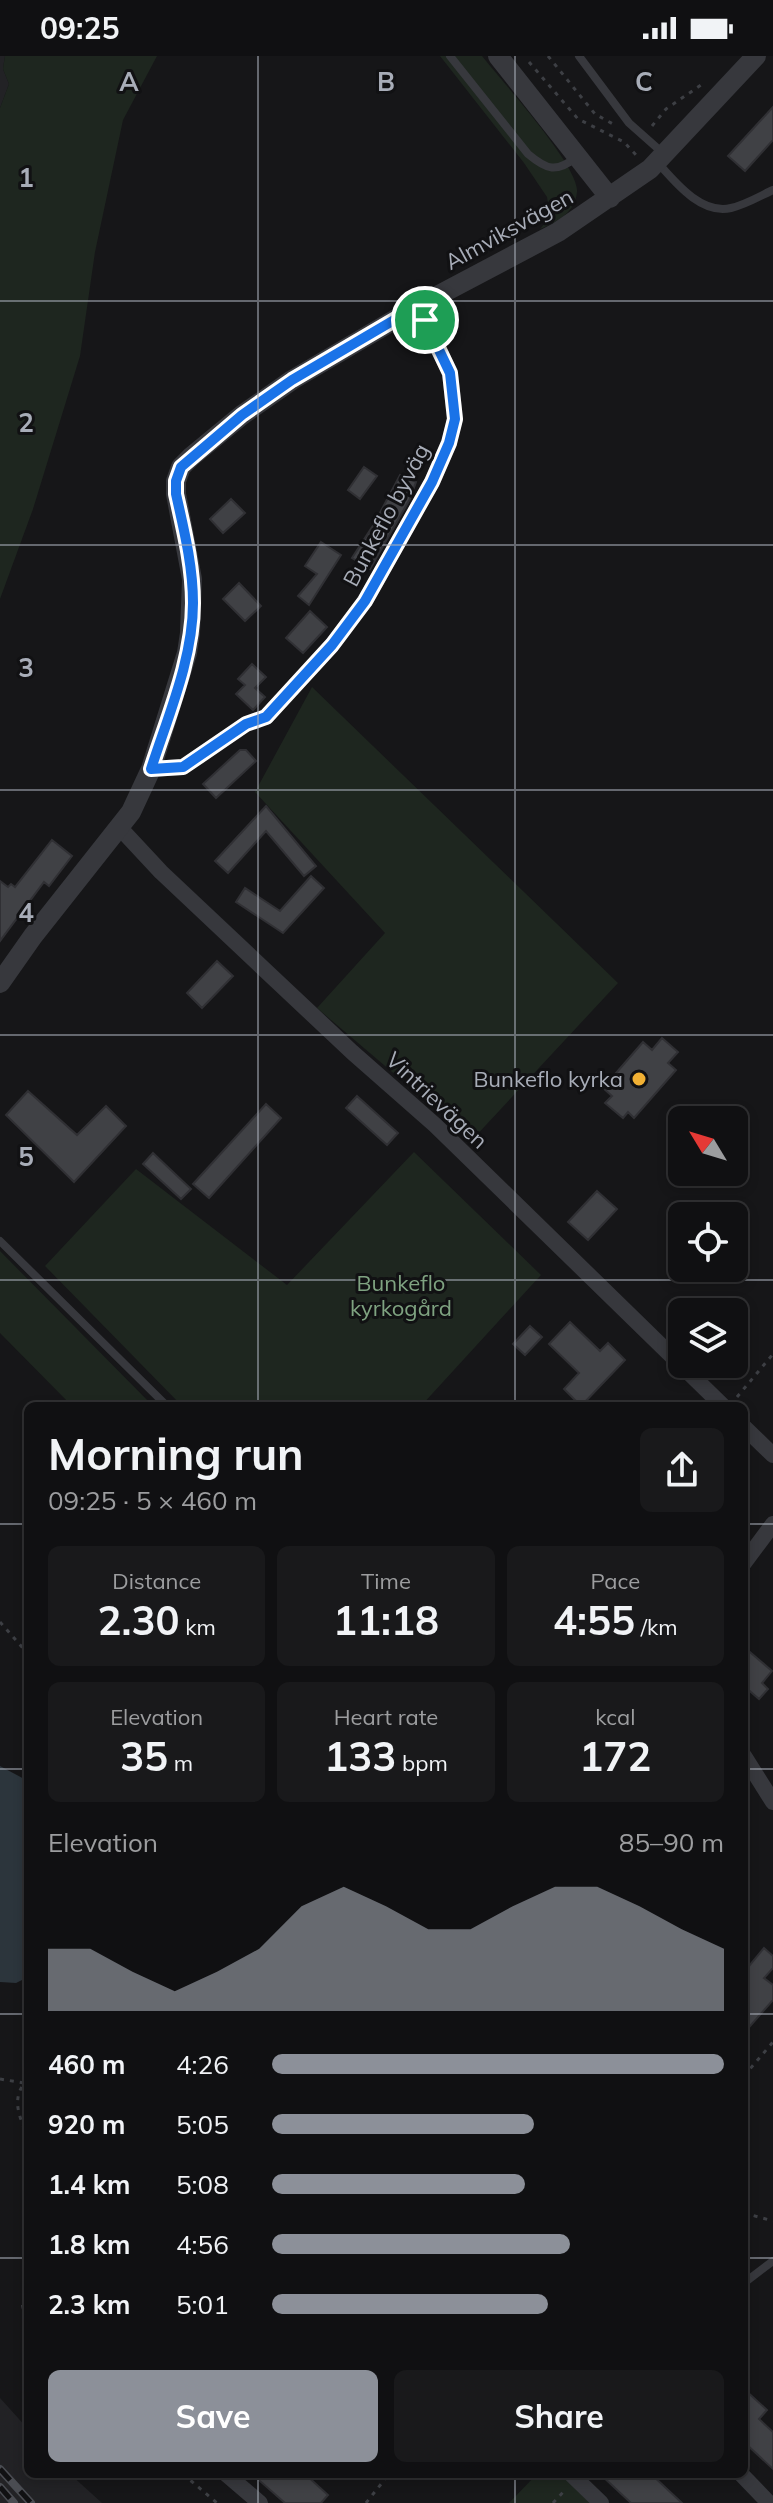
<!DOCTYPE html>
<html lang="en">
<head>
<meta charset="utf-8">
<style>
	:root { --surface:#101012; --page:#19191b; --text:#f1f3f6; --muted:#9c9d9f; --line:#303032; --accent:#8c9099 }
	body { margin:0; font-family:Mulish,sans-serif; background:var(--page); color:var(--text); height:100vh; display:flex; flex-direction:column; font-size:30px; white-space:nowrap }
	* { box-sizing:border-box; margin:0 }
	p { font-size:26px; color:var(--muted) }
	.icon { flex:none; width:44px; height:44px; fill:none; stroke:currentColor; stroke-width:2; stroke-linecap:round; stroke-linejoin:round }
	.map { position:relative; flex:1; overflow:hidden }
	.side { position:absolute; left:24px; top:1346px; width:724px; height:1076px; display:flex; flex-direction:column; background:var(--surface); border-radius:12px; box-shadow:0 4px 12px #0003,0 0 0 2px var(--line) }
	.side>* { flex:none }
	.needle { width:52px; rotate:308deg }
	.controls { position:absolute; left:668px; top:1050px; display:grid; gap:16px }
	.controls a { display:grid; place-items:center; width:80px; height:80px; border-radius:12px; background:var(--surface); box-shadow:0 4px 12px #0003,0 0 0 2px var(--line); font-size:40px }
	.pin { position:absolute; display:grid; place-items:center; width:68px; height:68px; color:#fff; margin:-34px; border:4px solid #fff; border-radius:50%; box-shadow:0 2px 8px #0007 }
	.round { display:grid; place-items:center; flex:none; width:84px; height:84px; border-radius:12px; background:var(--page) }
	.headline { display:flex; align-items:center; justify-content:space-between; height:136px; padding:0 24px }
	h1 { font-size:44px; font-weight:700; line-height:60px }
	.metrics { display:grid; grid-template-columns:repeat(3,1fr); gap:12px; height:136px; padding:8px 24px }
	.metrics div { display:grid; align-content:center; border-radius:12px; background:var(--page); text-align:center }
	.metrics b { font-size:40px; font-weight:700 }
	.metrics small { font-size:22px; font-weight:400 }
	.metrics p { font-size:22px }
	.chart { height:224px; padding:16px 24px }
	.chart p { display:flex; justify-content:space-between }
	.chart svg { width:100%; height:144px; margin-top:8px; fill:var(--accent); opacity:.7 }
	.primary-button { display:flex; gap:16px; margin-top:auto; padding:16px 24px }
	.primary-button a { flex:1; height:92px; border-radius:12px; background:var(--accent); color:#fff; font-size:32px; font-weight:700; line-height:92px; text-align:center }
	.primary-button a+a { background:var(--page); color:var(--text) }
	ul { padding:0 24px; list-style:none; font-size:26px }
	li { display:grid; grid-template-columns:128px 96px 1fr; align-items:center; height:60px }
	li i { height:20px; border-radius:10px; background:var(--accent) }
	.status { display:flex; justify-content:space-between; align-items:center; height:56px; padding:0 40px; background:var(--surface); direction:ltr }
	.status svg { height:22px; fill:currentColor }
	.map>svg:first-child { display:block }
</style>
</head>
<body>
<div class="status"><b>09:25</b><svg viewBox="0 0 49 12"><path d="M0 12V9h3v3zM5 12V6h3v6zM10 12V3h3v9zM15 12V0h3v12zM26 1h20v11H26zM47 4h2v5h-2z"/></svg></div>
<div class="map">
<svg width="773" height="2447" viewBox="0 0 773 2447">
	<rect width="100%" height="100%" fill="#161618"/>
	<path fill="#222225" d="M0,0H5L3,13L9,28L0,52Z
		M0,2342L28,2373V2418H70L102,2447H0Z"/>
	<path fill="#1e261f" d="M5,0H157L123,64L95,196L80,300L33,453L0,543V52L9,28L3,13Z
		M440,0H482C500,23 580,111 577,136C575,157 557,166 540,173L550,161L547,141L524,107Z
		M312,631L618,927L472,1084L317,952L385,877L255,736Z
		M414,1096L541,1219L421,1350H182L45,1210L136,1113L287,1229Z
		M0,1195L153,1350H72L0,1277Z
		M537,2418H561L590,2447H509Z"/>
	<path fill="#2c353c" d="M0,1710L28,1725V1921L16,1927L0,1926Z"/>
	<path fill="#404145" stroke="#303034" stroke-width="2" d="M773,51V84L745,115L728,100Z
		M364,411L377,420L360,443L348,434Z
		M400,419L416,426L410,443L370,513L352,502L374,468Z
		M231,443L245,457L223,477L210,463Z
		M321,486L341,499L309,549L298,540L317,518L305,510Z
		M239,527L261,550L245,565L223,543Z
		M310,555L327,571L303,597L286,582Z
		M252,608L266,621L255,632L265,641L253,654L236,638L245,629L238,623Z
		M240,694H246L256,705L216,742L203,728Z
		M266,750L316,810L304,820L266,775L228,817L215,805Z
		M52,784L72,800L49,830L44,826L0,885V825L8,831L11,828L15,831Z
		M311,820L324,832L283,877L236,846L245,832L280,855Z
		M217,905L233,920L202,952L187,937Z
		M662,982L678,996L668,1007L676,1014L634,1062L628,1056L623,1062L605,1047L612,1040L603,1032L643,986L652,994Z
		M28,1035L77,1079L106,1050L126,1070L74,1126L6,1059Z
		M357,1040L398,1077L387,1089L346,1052Z
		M266,1048L281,1062L209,1142L193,1128Z
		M153,1097L191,1133L181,1143L143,1108Z
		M597,1135L617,1153L588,1184L568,1166Z
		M570,1266L600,1295L608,1287L625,1304L581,1350L564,1333L579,1317L549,1288Z
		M530,1270L542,1281L525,1299L513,1288Z
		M744,1591L772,1615L762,1627L768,1633L759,1643L744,1630Z
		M764,1892L773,1900V1912L764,1922L773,1929V1944L744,1977V1916Z
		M744,2333L767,2354L759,2363L773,2376V2413L744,2386Z
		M252,2418H305L328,2439L321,2447H285Z
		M600,2418H651L682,2447H631Z"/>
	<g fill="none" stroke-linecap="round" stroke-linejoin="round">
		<path stroke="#3d3f44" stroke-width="3" stroke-dasharray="4 6" stroke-linecap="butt" d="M548,0L595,58L613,68
			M529,6L578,63L624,86L636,99
			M652,70L666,53L701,29
			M197,701L251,666
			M737,1341L773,1298
			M0,1566L28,1598
			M744,2020L773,1986
			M0,2023L24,2027
			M28,2023C10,2041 19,2061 28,2080
			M744,2157L773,2165
			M28,2230L22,2247L28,2274
			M183,2418L217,2447
			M366,2447L389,2418
			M553,2447L565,2434"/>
		<path stroke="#37383d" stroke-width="8" d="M450,0L528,98C547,114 556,117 577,101
			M579,0L629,67L664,98
			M658,107C675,126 701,159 731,152C745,149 760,140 773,134
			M0,1185L167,1350
			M744,2227L773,2205"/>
		<path stroke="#37383d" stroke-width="16" d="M266,661L332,589L365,545L432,426L449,387L455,363L450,317L418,250
			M151,713L183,711
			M120,772L161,816L352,996L435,1069L723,1350
			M744,1371L773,1399
			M744,1507L773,1468
			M744,1700L773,1746
			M226,2418L260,2447
			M571,2418L601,2447
			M741,2418L769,2447"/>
		<path stroke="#37383d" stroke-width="20" d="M498,0L610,142
			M0,927L33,880L131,756L151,713L187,597L190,577L192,523L176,438V425L181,411L191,401L242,359L292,324L418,250L558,176L650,113L756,0"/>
		<g stroke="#4a4c52" stroke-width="8">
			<path id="rail" d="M0,2413L31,2447
				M0,2431L14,2447"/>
		</g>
		<use href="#rail" stroke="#111113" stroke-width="5" stroke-dasharray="15" stroke-linecap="butt"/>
	</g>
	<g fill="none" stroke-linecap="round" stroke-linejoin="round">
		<g stroke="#fff" stroke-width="16">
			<path id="route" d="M418,250L450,317L455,363L449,387L432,426L365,545L332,589L266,661L246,668L183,711L151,713C168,660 193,603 193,547C193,510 184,474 176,438V425L181,411L242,359L292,324Z"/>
		</g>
		<use href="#route" stroke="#1a73e8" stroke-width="10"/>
	</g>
	<path fill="none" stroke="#a8adb8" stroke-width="2" stroke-opacity="0.55" d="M258,0V1350M515,0V1350M0,245H773M0,489H773M0,734H773M0,979H773M0,1224H773M0,1468H28M744,1468H773M0,1713H28M744,1713H773M0,1958H28M744,1958H773M0,2202H28M744,2202H773M258,2418V2447M515,2418V2447"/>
	<circle fill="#f2b134" stroke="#111113" stroke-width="3" cx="639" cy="1023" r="8"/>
	<g text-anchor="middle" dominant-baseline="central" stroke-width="6" stroke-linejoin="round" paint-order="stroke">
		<g font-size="22" fill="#a8adb8" stroke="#111113">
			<text transform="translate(509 173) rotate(-29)">Almviksvägen</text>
			<text transform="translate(386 459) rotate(-62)">Bunkeflo byväg</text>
			<text transform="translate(437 1044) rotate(43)">Vintrievägen</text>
		</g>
		<g font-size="22" fill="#a8adb8" stroke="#111113" text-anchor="end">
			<text x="623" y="1023">Bunkeflo kyrka</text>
		</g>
		<g font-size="22" fill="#7fa381" stroke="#111113">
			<text x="401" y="1227">Bunkeflo<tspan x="401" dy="25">kyrkogård</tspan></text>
		</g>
	</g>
	<g font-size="26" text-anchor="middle" font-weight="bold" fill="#a8adb8" stroke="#111113" stroke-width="6" stroke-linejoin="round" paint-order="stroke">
		<text x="129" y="35">A</text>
		<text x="386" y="35">B</text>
		<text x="644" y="35">C</text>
		<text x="26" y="131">1</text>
		<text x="26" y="376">2</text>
		<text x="26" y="621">3</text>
		<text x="26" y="866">4</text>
		<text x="26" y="1110">5</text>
	</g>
</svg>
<div class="controls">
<a><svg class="needle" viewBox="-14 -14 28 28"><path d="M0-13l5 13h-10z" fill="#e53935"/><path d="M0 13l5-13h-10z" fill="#9c9d9f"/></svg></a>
<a><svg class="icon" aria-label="locate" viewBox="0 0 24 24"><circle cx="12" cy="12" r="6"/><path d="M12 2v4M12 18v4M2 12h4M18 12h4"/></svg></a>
<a><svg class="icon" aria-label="layers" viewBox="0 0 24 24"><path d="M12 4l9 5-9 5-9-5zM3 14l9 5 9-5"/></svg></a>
</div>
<div class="pin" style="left:425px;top:264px;background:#1e9e55"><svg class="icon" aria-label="arrive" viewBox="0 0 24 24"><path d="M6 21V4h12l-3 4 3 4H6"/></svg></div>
<section class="side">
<div class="headline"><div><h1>Morning run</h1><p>09:25 · 5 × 460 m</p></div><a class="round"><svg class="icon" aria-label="share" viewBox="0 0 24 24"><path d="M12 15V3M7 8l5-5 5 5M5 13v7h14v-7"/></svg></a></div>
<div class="metrics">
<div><p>Distance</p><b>2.30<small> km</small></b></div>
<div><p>Time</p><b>11:18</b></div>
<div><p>Pace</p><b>4:55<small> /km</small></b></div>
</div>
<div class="metrics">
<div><p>Elevation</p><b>35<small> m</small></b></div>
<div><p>Heart rate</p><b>133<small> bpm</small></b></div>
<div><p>kcal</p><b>172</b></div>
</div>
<div class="chart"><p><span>Elevation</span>85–90 m</p>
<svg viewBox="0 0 160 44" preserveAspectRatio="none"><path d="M0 44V25L10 25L20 32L30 38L40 32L50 25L60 12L70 6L80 12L90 19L100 19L110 12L120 6L130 6L140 12L150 19L160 25V44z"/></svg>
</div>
<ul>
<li><b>460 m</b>4:26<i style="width:100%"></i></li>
<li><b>920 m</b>5:05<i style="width:58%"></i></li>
<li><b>1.4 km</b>5:08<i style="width:56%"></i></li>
<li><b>1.8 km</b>4:56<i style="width:66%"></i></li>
<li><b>2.3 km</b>5:01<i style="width:61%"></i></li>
</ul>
<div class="primary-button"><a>Save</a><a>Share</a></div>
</section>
</div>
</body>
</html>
